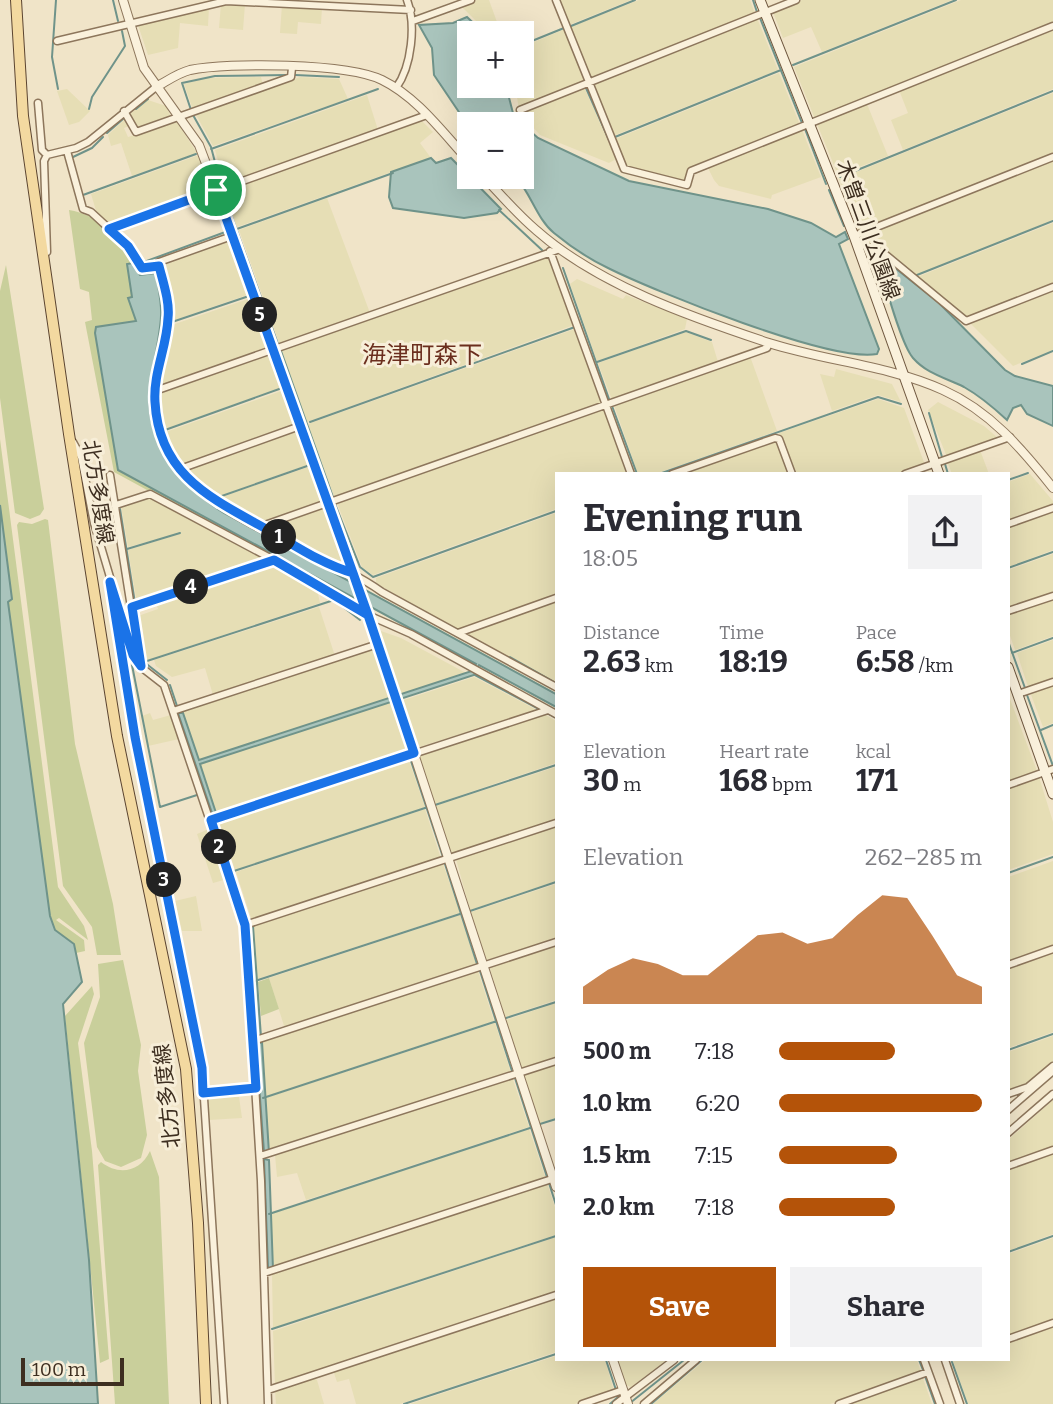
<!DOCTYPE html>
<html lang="en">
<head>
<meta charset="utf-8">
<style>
	:root { --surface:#fff; --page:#f2f2f3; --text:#2b2b33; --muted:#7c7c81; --accent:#b45309 }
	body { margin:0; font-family:Bitter,"Noto Sans JP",serif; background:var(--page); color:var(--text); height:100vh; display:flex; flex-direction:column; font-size:26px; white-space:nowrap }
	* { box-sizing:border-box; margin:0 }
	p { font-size:23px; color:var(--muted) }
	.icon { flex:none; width:38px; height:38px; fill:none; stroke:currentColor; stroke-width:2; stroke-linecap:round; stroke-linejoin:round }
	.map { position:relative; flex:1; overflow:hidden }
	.side { position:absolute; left:555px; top:472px; width:455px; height:889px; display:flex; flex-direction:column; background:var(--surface); border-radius:0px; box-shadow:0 7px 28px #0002 }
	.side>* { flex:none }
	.controls { position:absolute; left:457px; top:21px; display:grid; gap:14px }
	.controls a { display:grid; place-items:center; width:77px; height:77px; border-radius:0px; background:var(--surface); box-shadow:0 7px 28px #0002; font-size:35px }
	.scale { position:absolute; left:21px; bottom:18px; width:103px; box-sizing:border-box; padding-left:7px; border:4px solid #3d2e20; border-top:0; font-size:19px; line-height:24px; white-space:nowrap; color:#3d2e20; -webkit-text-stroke:5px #f7eed8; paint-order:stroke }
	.pin { position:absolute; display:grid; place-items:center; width:60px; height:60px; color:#fff; margin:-30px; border:4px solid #fff; border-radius:50%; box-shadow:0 2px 7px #0007 }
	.km { position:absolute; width:35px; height:35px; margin:-18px; border-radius:50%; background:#222; color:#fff; font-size:19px; line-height:35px; text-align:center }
	.round { display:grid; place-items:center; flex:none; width:74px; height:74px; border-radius:0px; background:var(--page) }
	.overview { display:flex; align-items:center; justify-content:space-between; height:119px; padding:0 28px }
	h1 { font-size:38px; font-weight:700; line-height:52px }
	.figures { display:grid; grid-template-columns:repeat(3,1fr); gap:10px; height:119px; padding:7px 28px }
	.figures div { display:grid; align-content:center }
	.figures b { font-size:30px; font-weight:700 }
	.figures small { font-size:19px; font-weight:400 }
	.figures p { font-size:19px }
	.chart { height:196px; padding:14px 28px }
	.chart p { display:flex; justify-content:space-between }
	.chart svg { width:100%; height:126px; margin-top:7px; fill:var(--accent); opacity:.7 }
	.primary-button { display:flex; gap:14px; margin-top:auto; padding:14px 28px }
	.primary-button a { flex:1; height:80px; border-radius:0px; background:var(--accent); color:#fff; font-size:28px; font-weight:700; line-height:80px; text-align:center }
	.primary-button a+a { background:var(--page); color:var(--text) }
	ul { padding:0 28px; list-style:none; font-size:23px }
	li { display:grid; grid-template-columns:112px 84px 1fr; align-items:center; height:52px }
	li i { height:18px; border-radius:9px; background:var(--accent) }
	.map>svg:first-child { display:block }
</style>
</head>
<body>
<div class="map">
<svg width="1053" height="1404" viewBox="0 0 1053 1404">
	<rect width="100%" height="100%" fill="#f0e4c8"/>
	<path fill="#e6deb5" d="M477,0H489L501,33H488L462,7Z
		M559,0H631L569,25Z
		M639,0H750L755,14L591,79L570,27Z
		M802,0H952L822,52L811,27L783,38L773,12Z
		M961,0H1053V24L815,119L794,67Z
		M227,3L245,4L243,30L219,28L221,4Z
		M282,5L322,7L321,24L298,22L297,34L280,33Z
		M209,7L208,26L180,23L178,48L148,55L138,25Z
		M757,18L778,70L613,136L594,83Z
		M565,29L585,81L519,109L515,86H522V47Z
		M1053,29V89L903,150L891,120L908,113L899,90Z
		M779,73L800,125L688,169L687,182L626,168L615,139Z
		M261,77L263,85L193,110L184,84L207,78Z
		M300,77L339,79L348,99L213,146L195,113Z
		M584,87L616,159L609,163L540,135L520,113Z
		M67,89L90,111L79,122L69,125L57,91Z
		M1053,93V153L859,231L839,179Z
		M367,95L378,130L225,185L215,150Z
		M148,100L166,106L172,119L138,130L130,114Z
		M867,104L888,156L838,175L817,124Z
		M125,119L129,126L124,128L128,137L177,122L197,153L132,176L121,143L111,146L108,135Z
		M421,120L433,132L420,143L431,158L237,227L224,190Z
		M802,130L821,177L772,195L771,199L719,186L714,180L708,168Z
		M199,155L210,190L112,226L97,214L91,194Z
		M1053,159V220L915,276L864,243L861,237Z
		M327,198L370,313L280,345L239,230Z
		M1053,223V284L968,318L917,277Z
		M228,240L250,294L172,321L162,266Z
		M549,256L574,325L307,422L281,349Z
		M577,279L623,299L626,295L687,319L685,329L597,361L570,284Z
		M1053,289V350L1013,366L971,324Z
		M251,298L267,349L159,386L169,326Z
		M575,329L601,400L600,405L335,499L308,424Z
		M686,332L712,342L718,362L612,400L598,363Z
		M268,353L271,354L283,387L162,430L157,392Z
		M748,357L751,359L777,431L655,474H638L614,405Z
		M836,369L892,384L901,402L878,395L832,411L820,374L834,377Z
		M284,390L296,423L294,426L183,465L167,444L163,433Z
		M878,399L904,408L925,465L898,474H794L779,433Z
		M938,402L984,426L998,438L947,457L928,410Z
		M601,409L605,411L628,474H556V509L373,575L362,567L337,503Z
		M295,429L298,430L310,464L214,498L184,471Z
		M774,440L778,442L790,474H681Z
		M980,450L989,474H952L947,461Z
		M311,466L324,500L322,503L260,524L216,499Z
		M1030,474L1053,501V506L1008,522V482Z
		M150,496L268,558L267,561L137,603L128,550L182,533L128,547L121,506Z
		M326,507L347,566L346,568L279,533L277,524Z
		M1053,511V550L1008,567V527Z
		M556,513V596L463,629H454L376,583V578Z
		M1053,554V593L1008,609V570Z
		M271,563L316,585L320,603L145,661L138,616L158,609L156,602Z
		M1053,598V636L1015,650L1008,630V613Z
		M556,600V682L466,635V632Z
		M319,607L335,656L213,695L205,668L172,677L156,666L154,660Z
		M378,630L401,638L466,673L399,695Z
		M1053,640V680L1028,687L1017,653Z
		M373,648L392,697L198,760L182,710Z
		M474,677L537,710L416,748L401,701Z
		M1053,684V723L1043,727L1030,692Z
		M1010,699L1037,771L1008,782V699Z
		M390,702L407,754L217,816L200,764Z
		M150,713L153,720L171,715L179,739L148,746L142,716Z
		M544,714L556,721V763L435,804L419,756L421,752Z
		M408,758L425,807L235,870L218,820Z
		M556,767V821L455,855L451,853L435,806Z
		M1039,777L1053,822V854L1008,870V788Z
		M425,809L441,859L252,921L236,872Z
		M556,826V881L470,910L456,859Z
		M209,829L227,879L213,883L197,834Z
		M1053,861V947L1008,963V877Z
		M443,864L460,913L257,979L253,926Z
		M556,884V939L486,960L471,912Z
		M196,896L202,931H182L175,901Z
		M460,915L477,966L285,1029L269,978Z
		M556,945V1000L505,1017L490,969L491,966Z
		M1053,951V1032L1008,1048V967Z
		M478,971L494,1021L265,1097L262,1042Z
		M556,1003V1059L521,1068L506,1020Z
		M495,1023L511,1073L269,1153L265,1098Z
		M1053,1036V1063L1027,1085L1008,1092V1052Z
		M556,1063V1118L540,1123L524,1075Z
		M512,1077L529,1127L306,1200L297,1173L277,1177L275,1155Z
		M224,1096L239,1097L242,1118L209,1120L208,1098Z
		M1053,1100V1148L1008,1164V1140Z
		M529,1129L546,1179L273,1269L271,1214Z
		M1053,1152V1234L1008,1251V1168Z
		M547,1183L556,1210V1235L273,1328L272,1274Z
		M556,1237V1293L275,1385L273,1331Z
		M1053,1238V1321L1008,1337V1254Z
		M556,1297V1352L400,1404H356L349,1379L337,1382L333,1370Z
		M1053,1325V1404H968L953,1361L1008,1360V1341Z
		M556,1356V1360H605L614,1391L575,1404H410Z
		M617,1360H667L631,1387L626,1385Z
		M705,1360H917L921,1372L830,1404H653Z
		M922,1376L932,1404H845Z
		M313,1378L317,1380L324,1404H276L275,1390Z"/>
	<path fill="#c9cf9b" d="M69,210C105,216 122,243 141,272L158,270L164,321L153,392L163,444L172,464L190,485L211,502L344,573L356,604L114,472L85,322L92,320L89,292L80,289Z
		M6,265L44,509L40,515L30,519L15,513L0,398V291Z
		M0,439L58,887L84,926L88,940L59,918L56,920L84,940L85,951L76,953L74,944L55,930L50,916L8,601L12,599L0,505Z
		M45,519L48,520L75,744L113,904L121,955H97L92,927L63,886L17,525L19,522L32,524Z
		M123,960L141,1045L138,1071L147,1135L141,1158L121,1167L105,1161L97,1147L84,1043L100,997L98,964Z
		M269,978L279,1009L261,1016L258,982Z
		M92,986L94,994L78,1043L92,1151L109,1359L100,1363L65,1016Z
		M150,1151L159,1177L169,1404H115L98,1165L101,1162C119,1176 140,1172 150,1151Z"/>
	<path fill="#a9c4bc" stroke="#6f938a" stroke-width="2" d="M467,17L484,33H469V86H506L514,117L538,138L629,181L768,209L811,223L836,237L845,232L848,239L839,244L879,349L877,354C832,363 654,291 608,268C589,259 571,247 554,233C537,219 531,194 516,177H522V124H469V127L434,75L432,48L419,25L453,23Z
		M431,158L436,163L451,158L501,209L497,213L464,218L393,208L389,197L391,172Z
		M133,263L140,275L156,273C158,287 162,302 161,316C160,339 153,362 150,385C143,441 180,485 224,513L556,694V707L479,665L474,675L200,764L217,816H213L178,713H183L199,760L472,671L476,664L118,470L95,333L96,327L136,321L128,298L132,297L127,264Z
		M884,264H890L938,302L1005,370L1015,376L1053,386V426L1027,414L1021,405L1013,408L1007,420C994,408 980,396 964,387C946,378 927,374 913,358C901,344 886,287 880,267Z
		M0,505L12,599L8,602L50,916L55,930L74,944L82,982L63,1004L89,1260L98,1404H0Z
		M253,926L261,1037L255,1036L248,928Z
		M262,1042L269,1153L264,1152L256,1044Z
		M264,1159L269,1160L273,1269L268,1268Z"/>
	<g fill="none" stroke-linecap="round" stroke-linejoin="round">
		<path stroke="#6f938a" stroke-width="2" d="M56,0L52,57L58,89
			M113,0L118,21
			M753,0L757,12
			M760,18L802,123
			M571,26L635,0
			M522,45L564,28
			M793,65L956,0
			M295,75L339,77
			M586,88L609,140
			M89,109L92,97L125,46L122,31
			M136,109L148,99
			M191,110L182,83L215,76L287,75
			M193,115L211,147L221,185
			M805,129L826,184
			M107,133L123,119
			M615,137L781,70
			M211,149L378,89
			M73,157L92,148L103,137
			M840,177L1053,91
			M829,190L844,226
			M223,192L278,344
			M83,195L196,154
			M499,210L543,251
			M234,230L393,173
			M144,262L228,231
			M563,268L609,399
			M917,275L1053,221
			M172,322L249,296
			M281,351L333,497
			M597,362L686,331L711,340
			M1022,364L1053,351
			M612,406L637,474
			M929,413L942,457
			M310,422L575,327
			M165,430L282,388
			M945,464L948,474
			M659,474L878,397L901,404
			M1008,480L1028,473
			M216,498L310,465
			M335,504L360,567L373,577L556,511
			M120,509L135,603
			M127,549L180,533
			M1008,568L1053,552
			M136,609L144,662L167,680
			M1008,641L1025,688
			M1012,653L1053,638
			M510,657L556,683
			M144,662L334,600L360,620
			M132,665L160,807L197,795
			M475,675L539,709
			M170,685L177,706
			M1027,695L1053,766
			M1008,698H1009
			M391,700L408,752
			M547,713L556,718
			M1041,730L1053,725
			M410,758L443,857
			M435,805L556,765
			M445,864L477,964
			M234,871L428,807
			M1008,873L1053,857
			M470,911L556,882
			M480,971L512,1071
			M255,981L463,913
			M506,1018L556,1002
			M1008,1050L1053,1034
			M515,1078L547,1177
			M263,1098L497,1021
			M1035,1113L1053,1098
			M540,1124L556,1119
			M549,1183L556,1205
			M269,1214L533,1127
			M1008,1252L1053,1236
			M272,1329L556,1236
			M606,1360L616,1390
			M919,1360L923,1370
			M952,1362L967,1404
			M925,1376L935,1404
			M630,1403L684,1360
			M404,1404L556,1354
			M610,1404L618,1397
			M651,1404L702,1360"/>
		<g stroke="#8d765c" stroke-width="9">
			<path id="minor" d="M556,0L624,169L687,185L691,171L1053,26
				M413,21L471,0
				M57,41L226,1L411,10
				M396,88C412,66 416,24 407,0
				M38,103L42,150L47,155
				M520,110L796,0
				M124,111L136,132L291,77L292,68
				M67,151L83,209L91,212L128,246L142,268L159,266
				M109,229L427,115
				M232,236L159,262C161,280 170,301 168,320C165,348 153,375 155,404C162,514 308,539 382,592L556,687
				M854,236L1053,157
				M856,242L886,255L966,321L1053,287
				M550,251L631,474
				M47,252L44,161L47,155L76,148L88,142L156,87
				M155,391L560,249
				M73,442L81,457L94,523L133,655L137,664L164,685L245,925L261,1181L268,1404
				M180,469L300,426
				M672,474L775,438L779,439L792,474
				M905,474L1010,437
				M110,475L140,664
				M116,505L150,494L332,591L368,615L411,634L556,714
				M1008,524L1053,508
				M262,526L767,348L769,343
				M113,600L135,737L202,1068L224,1404
				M132,607L274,560
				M1008,611L1053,596
				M458,633L556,598
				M1018,694L1053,682
				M173,711L378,644
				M1008,785L1053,769
				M211,820L548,710
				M245,925L556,823
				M1008,965L1053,949
				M253,1041L556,942
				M203,1093L256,1088
				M1008,1094L1028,1087L1053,1066
				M1008,1110L1053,1071
				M1008,1133L1053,1094
				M260,1156L556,1061
				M1008,1166L1053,1150
				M264,1273L555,1178
				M1008,1339L1053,1323
				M924,1360L940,1404
				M945,1360L960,1404
				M268,1390L556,1295
				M582,1404L623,1390
				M616,1404L674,1360
				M644,1404L696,1360
				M839,1404L928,1372"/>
		</g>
		<g stroke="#8d765c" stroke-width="10">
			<path id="tertiary" d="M123,0L144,68L199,145L216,190L378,644L556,1187
				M156,87C167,81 178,73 190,70C229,62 347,63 382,80C417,97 443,133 469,161
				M484,177C501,195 517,214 536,230C598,285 691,317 769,343C825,361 891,366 943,390C990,411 1022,449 1053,488
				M613,1360L628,1404"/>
		</g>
		<g stroke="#6f573f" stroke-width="11">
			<path id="secondary" d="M760,0L854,236L939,474
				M1008,667L1053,794"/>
		</g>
		<g stroke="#5b4430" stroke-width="12">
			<path id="primary" d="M16,0L23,116L69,434L117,736L186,1069L198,1223L206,1404"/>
		</g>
		<use href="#minor" stroke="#faf1dc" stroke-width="6"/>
		<use href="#tertiary" stroke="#faf1dc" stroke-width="8"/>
		<use href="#secondary" stroke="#faf1dc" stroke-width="9"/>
		<use href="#primary" stroke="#f3d9a0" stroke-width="10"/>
	</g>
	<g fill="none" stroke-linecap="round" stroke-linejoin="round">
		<g stroke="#fff" stroke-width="14">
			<path id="route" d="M216,190L109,229L128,246L142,268L159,266C163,282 170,302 168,318C167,347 153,373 155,402C159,476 213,499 268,530C296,546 322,564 353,573L366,611L368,615L414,753L211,820L245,925L256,1088L203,1093L202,1068L135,737L110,582L133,655L141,666L132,607L274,560L368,615L216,190"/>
		</g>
		<use href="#route" stroke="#1a73e8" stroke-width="9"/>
	</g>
	<g text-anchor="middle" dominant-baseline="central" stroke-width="6" stroke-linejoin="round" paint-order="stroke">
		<g font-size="21" fill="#3d2e20" stroke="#f7eed8">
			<text transform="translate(868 230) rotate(70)">木曽三川公園線</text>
			<text transform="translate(98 492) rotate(81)">北方多度線</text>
			<text transform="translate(167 1096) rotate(-96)">北方多度線</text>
		</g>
		<g font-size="24" fill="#6b2e1e" stroke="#f7eed8">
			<text x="422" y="355">海津町森下</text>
		</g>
	</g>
</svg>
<div class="controls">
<a>+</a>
<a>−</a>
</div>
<div class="scale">100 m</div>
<div class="pin" style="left:216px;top:190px;background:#1e9e55"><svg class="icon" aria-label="arrive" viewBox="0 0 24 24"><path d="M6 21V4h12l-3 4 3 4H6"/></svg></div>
<b class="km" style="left:279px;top:537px">1</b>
<b class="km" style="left:219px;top:847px">2</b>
<b class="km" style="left:164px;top:880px">3</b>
<b class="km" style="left:191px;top:587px">4</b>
<b class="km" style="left:260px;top:315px">5</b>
<section class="side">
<div class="overview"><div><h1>Evening run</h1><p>18:05</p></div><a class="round"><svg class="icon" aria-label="share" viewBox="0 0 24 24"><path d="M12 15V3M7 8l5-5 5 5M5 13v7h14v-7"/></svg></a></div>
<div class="figures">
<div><p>Distance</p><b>2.63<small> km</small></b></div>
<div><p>Time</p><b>18:19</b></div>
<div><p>Pace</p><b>6:58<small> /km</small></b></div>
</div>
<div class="figures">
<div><p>Elevation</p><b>30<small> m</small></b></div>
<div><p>Heart rate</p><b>168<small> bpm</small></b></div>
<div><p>kcal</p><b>171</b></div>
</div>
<div class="chart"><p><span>Elevation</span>262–285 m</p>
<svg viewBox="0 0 160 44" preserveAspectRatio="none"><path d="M0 44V38L10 32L20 28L30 30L40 34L50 34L60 27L70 20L80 19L90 23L100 21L110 13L120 6L130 7L140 20L150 34L160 38V44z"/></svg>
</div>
<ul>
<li><b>500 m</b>7:18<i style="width:57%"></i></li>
<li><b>1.0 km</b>6:20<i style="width:100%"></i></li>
<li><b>1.5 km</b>7:15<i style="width:58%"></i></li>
<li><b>2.0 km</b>7:18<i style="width:57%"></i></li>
</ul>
<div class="primary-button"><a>Save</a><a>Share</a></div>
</section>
</div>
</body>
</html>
